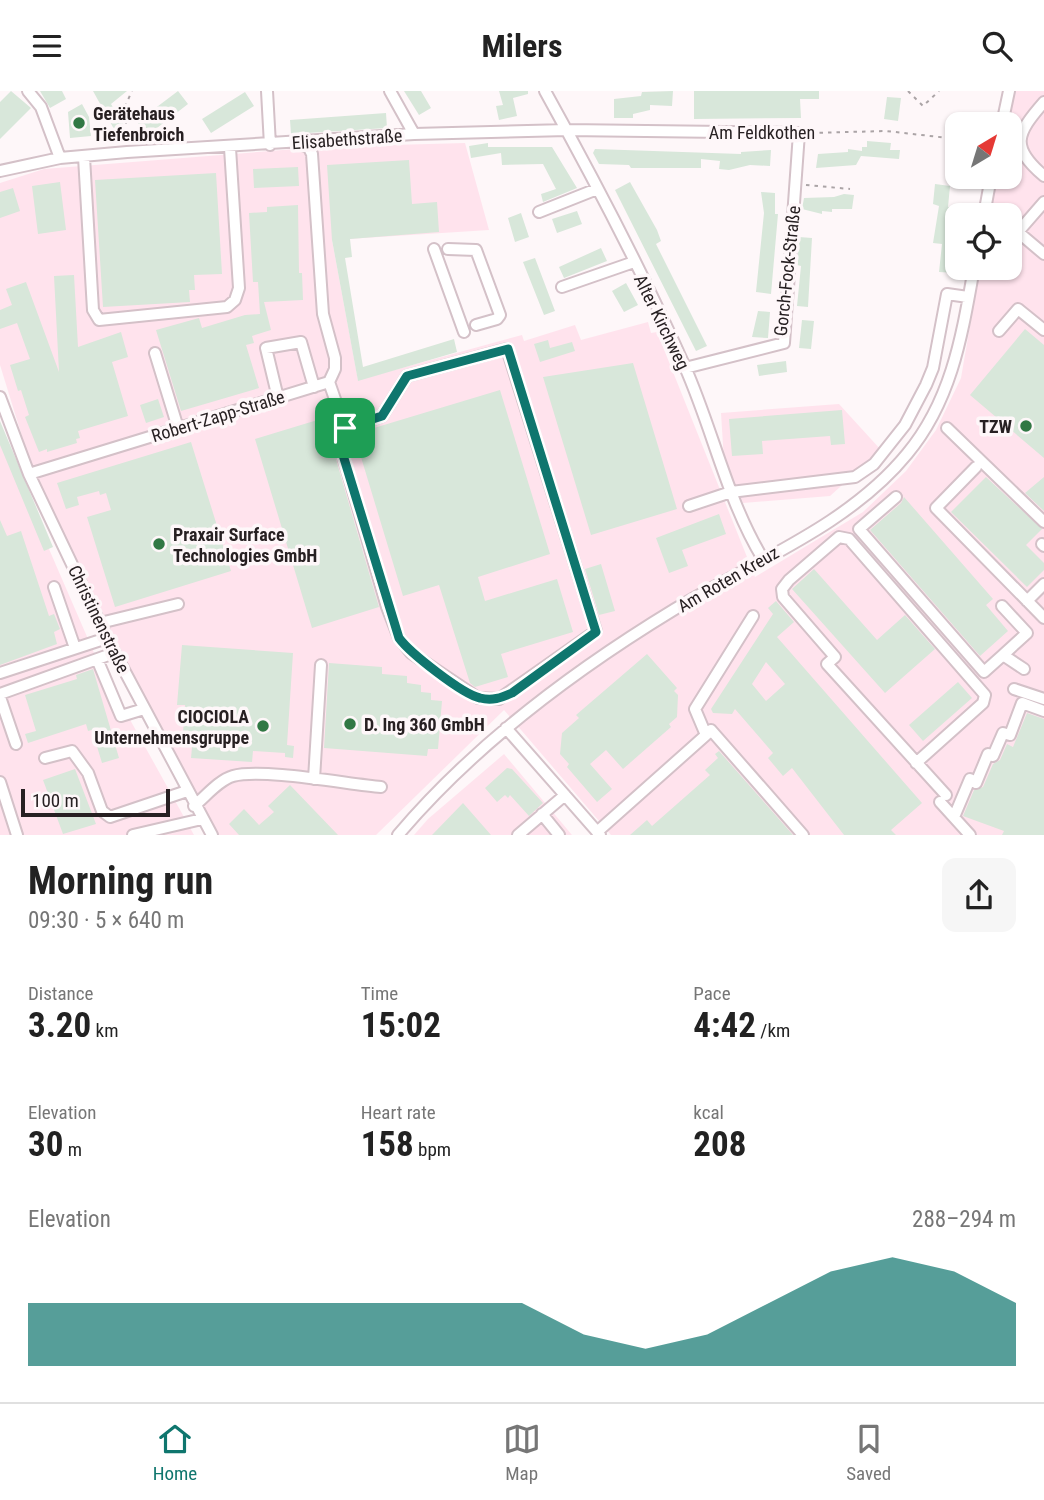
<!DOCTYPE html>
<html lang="en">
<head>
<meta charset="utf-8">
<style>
	:root { --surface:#fff; --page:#f6f6f6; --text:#222; --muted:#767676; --line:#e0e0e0; --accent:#0f766e }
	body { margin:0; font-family:"Roboto Condensed",sans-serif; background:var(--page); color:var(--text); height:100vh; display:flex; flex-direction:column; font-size:26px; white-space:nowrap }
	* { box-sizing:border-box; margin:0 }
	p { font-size:23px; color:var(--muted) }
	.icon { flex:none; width:38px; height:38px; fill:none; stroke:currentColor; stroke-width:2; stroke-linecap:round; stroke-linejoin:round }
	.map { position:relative; height:744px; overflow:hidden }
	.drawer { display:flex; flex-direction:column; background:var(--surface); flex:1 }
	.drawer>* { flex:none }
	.needle { width:46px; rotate:38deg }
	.fabs { position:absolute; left:945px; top:21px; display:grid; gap:14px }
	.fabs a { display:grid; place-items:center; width:77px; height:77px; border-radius:14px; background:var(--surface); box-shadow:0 2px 5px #0004; font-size:35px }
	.scale { position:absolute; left:21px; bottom:18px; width:149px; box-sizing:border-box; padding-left:7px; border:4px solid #272022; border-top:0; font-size:19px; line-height:24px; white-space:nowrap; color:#272022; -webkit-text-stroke:5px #fef7f9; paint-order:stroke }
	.pin { position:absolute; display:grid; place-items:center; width:60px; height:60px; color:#fff; margin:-30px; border-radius:14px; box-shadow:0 4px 10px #0006 }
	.round { display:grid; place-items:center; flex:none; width:74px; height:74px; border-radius:14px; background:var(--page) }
	.head { display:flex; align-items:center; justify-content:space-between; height:119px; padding:0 28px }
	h1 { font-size:38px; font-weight:700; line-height:52px }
	.stats { display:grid; grid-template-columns:repeat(3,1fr); gap:10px; height:119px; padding:7px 28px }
	.stats div { display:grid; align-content:center }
	.stats b { font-size:35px; font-weight:700 }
	.stats small { font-size:19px; font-weight:400 }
	.stats p { font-size:19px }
	.chart { height:196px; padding:14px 28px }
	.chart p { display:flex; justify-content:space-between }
	.chart svg { width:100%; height:126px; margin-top:7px; fill:var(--accent); opacity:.7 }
	header { display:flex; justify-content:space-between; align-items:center; height:91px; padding:0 28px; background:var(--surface); font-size:32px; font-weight:700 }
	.dock { display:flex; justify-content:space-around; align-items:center; height:98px; border-top:2px solid var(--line); background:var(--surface); font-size:19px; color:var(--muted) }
	.dock a { display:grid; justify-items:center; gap:4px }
	.dock .on { color:var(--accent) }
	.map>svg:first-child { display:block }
</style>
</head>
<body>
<header><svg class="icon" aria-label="menu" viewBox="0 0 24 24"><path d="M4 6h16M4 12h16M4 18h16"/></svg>Milers<svg class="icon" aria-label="search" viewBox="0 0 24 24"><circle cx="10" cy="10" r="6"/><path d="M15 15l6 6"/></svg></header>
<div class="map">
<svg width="1044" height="744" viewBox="0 0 1044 744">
	<rect width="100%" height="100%" fill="#fef7f9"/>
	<path fill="#ffe3ed" d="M1013,0H1044V744H611L504,619L376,744H218L199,721L114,555L33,381L0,274V92L44,78L321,56L465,52L489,139L332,149L358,289L522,244L524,250L575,234L581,249L648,231L651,242L657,241L755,486L863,421L906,380L936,339L961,287L980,177H1010V124H984L988,86H1010V33H1001Z
		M839,313L881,359L830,405L743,412L724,370L721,322Z
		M0,345L98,571L194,744H0Z
		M504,663L572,744H414L428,728Z"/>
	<path fill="#d8e7da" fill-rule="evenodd" d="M11,0L31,17L0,48V11Z
		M40,0H62L66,8L50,17Z
		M93,0H127L111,13L123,33L114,38Z
		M178,0L188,13L148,44L137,31Z
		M404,0H421L431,17L419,24Z
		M499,0H528V3L513,7L517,25L499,29L496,15L503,14Z
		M673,0L672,15L650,14V19L633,23V27H614V8L641,5L642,1Z
		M694,0H819V8H800L801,27L694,28Z
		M245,1L254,15L211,42L202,28Z
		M887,6L901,7L898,30L884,28Z
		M82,13L89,26L91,45L70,47L68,21Z
		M386,22L387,37L291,43L290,29Z
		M867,50L891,52L890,59H900L899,68L861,65L856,74L816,77L818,63L848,61V58L862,60V56H867Z
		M488,52V56H552L577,97L543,111L541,103L556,98L543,73L502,74L501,62L471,67L469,55Z
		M595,58L741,63V61L771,59L770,75L750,74L729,79L719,78L720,70L701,68V77H631L629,74L599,73L593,62Z
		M409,69L412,113L437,111L439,141L350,148L352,166L345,167L363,276L454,248L457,261L358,290L332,149L327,74Z
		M298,76L299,95L254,97L253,78Z
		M216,82L222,183L194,184L195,199H189L190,211L103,216L95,89Z
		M60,91L66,139L38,143L32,95Z
		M630,91L657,139L661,150L656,153L707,255L696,260L615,99Z
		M935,93L950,95L948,116L964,117V124H957V182L939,181L942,153L933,152L939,115L933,113Z
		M13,97L20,120L0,127V101Z
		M761,101L775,102V123H778L771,203L756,201L764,122Z
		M844,103L854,104L852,118H832V121L822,120V123L802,118L804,107L834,106Z
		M298,114L299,182H302L303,209L264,211L271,239L252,245L254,252L246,254L259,297L181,320L156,239L199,227L202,237L245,224L260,223L258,191H253L249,122L267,121V116Z
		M577,120L582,133L557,142L552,128Z
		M521,122L529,146L515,151L508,127Z
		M799,146L812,147L808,216L797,215L801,175L797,174Z
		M601,157L607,170L564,187L559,176Z
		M535,167L555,220L544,224L523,171Z
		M74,184L78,256L121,241L128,266L112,271L128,325L78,340L80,347L76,348L77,352L47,361V358L39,361L25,326L29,324L21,299L18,300L10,274L30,268L17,232L0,238V219L12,214L6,198L26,191L59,281L54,185Z
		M626,192L638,214L624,221L612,200Z
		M758,220L770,221L768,247L752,246Z
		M802,229L814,230L811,258L799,257Z
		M1025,238L1044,254V367L970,304Z
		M548,249L550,257L572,251L575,260L540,271L534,253Z
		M786,270L787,281L759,285L757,274Z
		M633,272L677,418L591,444L543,286Z
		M500,299L550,463L478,486L485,510L557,488L573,541L501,563L508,586L475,596L470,592L439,494L403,505L354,343Z
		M158,308L164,326L146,332L140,314Z
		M842,319L845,353L831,354L830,345L762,350L763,363L732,365L729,328Z
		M324,327L379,516L312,537L255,348Z
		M0,330L53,456L44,460L0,354Z
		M191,351L231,480L115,516L87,426L111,419L106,402L100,404L99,400L77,406L79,414L66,418L57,392Z
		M986,386L1042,438L1026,454L1044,472V479L1027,496L951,421Z
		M1044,386V420L1025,402Z
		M904,406L993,508L986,514L1008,540L980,565L870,439L901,412Z
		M719,423L726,443L682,459L688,475L669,482L656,447Z
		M0,429L7,445L21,440L49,525L54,523L60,538L54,541L57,553L0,574Z
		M601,473L615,520L599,524L585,478Z
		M814,478L877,549L905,524L935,558L885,602L792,498Z
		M776,510L794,531L777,546L922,712L891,739L896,744H844L792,677L783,685L768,667L773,662L735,618L732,623L713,622L711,618L773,523L768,517ZM766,571L785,593L766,610L752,593Z
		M182,554L293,562L287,654L294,655L293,667L285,666V662L253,660L252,671L191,667L192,656H182L185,614H177Z
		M647,563L677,597L674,600L678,604L677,626L669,633L671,636L623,678L606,659L590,673L612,698L597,711L567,676L569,673L560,663L562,642L579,627L576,624Z
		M329,572L382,576V583L407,585V592L421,594V601L431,602V609L442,610L438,658H428L427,665L324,657Z
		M93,578L119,667L102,672L92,639L88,640L86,633L28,652L25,643L36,640L25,604L77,588L76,584Z
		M958,591L972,607L923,650L909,634Z
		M1027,622L1044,628V744H1002L1004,740L963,725L974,699L983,696L993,673L1000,669L1007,653L1013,656Z
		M719,660L793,744H630L647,729L652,735L710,684L705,679L718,667L715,663Z
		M507,677L512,678L543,712L529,725L510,704L508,707L505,704L497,711L485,697Z
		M75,678L96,733L63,743L43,689Z
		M290,694L338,744H239L229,733L244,718L259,734L274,721L268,715Z
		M463,712L491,744H432Z"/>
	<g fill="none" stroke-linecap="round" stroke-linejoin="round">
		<g stroke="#d4c1c8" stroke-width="14">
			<path id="minor" d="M28,0L41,16L60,67
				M267,0L270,54
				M390,0L414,43
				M545,0C595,90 643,182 685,276C713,339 727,409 763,468
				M1044,11C1016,43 1010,56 1044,85
				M1002,33L1009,0
				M84,66L93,219L99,229L227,216L235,209L239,197L230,57
				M0,80L60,67L127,61L414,43L567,39L799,42L784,252L685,277
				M1044,111L1018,141L1044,163
				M539,121L597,98
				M984,124L991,86
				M434,158L464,241
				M448,158L476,159L500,224L497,228L476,234
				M562,196L634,171
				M999,240L1018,218L1044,239
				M155,262L178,337
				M329,291L345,337L339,351L387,516L399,547L411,562L478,607L499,608L596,540L507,258L407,285L382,325L345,337
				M0,306L29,383L107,547L212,744
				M278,307L266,257L301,251L314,296
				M947,337L1044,431
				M976,376L936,417L1044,527
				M29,383L329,291L335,278V267L323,223L312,63L309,57L298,52
				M896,406L859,438L984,581L1003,564L1024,578
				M689,415L731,401L855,386L874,373L905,334L926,294L933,277L947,203L968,206
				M1042,453L1044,455
				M54,496L75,557
				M1027,510L1044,493
				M1002,515L1027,542L1003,564
				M100,532L178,513
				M97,568L121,625L144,618
				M0,582L107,547
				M1014,598L1044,608
				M0,603L114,562
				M0,606L16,653
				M506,637L600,744
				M706,644L711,639L803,744
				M45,667L72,660L88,682L102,720L110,726L187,700
				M916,672L983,612L985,604L849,448L839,446L789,489L782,498L783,506L835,566L827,573L946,704
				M314,688L321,574
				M0,691L17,744
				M940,711L970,744
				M194,715C206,705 219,689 233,685C262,677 347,693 381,696
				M542,723L559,744
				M954,726L970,688L976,692L988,663L993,665L1003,642L1010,644L1022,612L1044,620
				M597,741L706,644L695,618L753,525
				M133,744L202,728
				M398,744C475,653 573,580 675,518C753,471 848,435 907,363C952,309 962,244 974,177
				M518,744L565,704"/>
		</g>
		<path stroke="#aba4a6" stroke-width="2" stroke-dasharray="3.5 5" stroke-linecap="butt" d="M908,0L923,15L939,0
			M811,42L886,40L957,48
			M126,50V13L132,0
			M806,94L850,98"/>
		<use href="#minor" stroke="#fff" stroke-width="10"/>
	</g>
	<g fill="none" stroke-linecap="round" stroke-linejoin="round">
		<g stroke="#fff" stroke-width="14">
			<path id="route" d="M508,258L596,541L512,602C501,607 492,610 480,607C462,603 410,562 399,547L339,351L345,337L382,325L407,285Z"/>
		</g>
		<use href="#route" stroke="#0f766e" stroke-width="9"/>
	</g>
	<g fill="#317844" stroke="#fef7f9" stroke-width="2.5">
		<circle cx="79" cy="32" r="7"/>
		<circle cx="1026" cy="335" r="7"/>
		<circle cx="159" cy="453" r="7"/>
		<circle cx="350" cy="633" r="7"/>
		<circle cx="263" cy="635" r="7"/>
	</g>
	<g text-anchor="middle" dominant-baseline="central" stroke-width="7" stroke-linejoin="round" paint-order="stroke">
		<g font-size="18" font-weight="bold" fill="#272022" stroke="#fef7f9" text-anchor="start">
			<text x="93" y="22">Gerätehaus<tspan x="93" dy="21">Tiefenbroich</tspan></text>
			<text x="1012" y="335" text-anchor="end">TZW</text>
			<text x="173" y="443">Praxair Surface<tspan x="173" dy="21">Technologies GmbH</tspan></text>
			<text x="249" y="625" text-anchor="end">CIOCIOLA<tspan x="249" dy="21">Unternehmensgruppe</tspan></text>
			<text x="364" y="633">D. Ing 360 GmbH</text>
		</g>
		<g font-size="18" fill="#272022" stroke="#fef7f9">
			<text x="762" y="41">Am Feldkothen</text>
			<text transform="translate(347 48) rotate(-4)">Elisabethstraße</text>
			<text transform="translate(787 180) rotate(-84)">Gorch-Fock-Straße</text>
			<text transform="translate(662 231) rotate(64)">Alter Kirchweg</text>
			<text transform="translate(218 325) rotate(-17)">Robert-Zapp-Straße</text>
			<text transform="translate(728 488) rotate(-30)">Am Roten Kreuz</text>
			<text transform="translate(99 528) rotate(64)">Christinenstraße</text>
		</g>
	</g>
</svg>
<div class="fabs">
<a><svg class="needle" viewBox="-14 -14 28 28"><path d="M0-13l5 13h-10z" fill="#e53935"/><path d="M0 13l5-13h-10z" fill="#767676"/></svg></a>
<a><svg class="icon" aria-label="locate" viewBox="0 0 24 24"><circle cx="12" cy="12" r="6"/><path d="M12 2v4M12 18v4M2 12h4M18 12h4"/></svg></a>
</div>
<div class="scale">100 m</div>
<div class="pin" style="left:345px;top:337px;background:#1e9e55"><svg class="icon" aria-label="arrive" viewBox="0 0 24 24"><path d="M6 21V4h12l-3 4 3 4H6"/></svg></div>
</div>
<section class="drawer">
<div class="head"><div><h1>Morning run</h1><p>09:30 · 5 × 640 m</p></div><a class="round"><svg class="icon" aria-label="share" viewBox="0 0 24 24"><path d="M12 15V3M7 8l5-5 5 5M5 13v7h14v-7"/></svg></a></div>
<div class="stats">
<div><p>Distance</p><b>3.20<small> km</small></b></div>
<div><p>Time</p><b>15:02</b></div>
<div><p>Pace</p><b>4:42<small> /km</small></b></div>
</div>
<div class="stats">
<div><p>Elevation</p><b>30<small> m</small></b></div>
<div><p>Heart rate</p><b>158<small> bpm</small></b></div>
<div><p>kcal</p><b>208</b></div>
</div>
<div class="chart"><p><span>Elevation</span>288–294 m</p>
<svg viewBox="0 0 160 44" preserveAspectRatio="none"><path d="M0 44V22L10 22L20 22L30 22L40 22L50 22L60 22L70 22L80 22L90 33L100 38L110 33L120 22L130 11L140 6L150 11L160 22V44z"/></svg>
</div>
</section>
<nav class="dock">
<a class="on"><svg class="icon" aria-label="home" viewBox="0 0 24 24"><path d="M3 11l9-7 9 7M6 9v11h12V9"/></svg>Home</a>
<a><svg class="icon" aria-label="map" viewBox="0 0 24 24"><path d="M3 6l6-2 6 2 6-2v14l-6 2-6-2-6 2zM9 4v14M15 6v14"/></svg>Map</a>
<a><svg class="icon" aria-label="saved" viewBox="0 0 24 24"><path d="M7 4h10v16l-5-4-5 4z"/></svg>Saved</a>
</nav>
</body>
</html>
